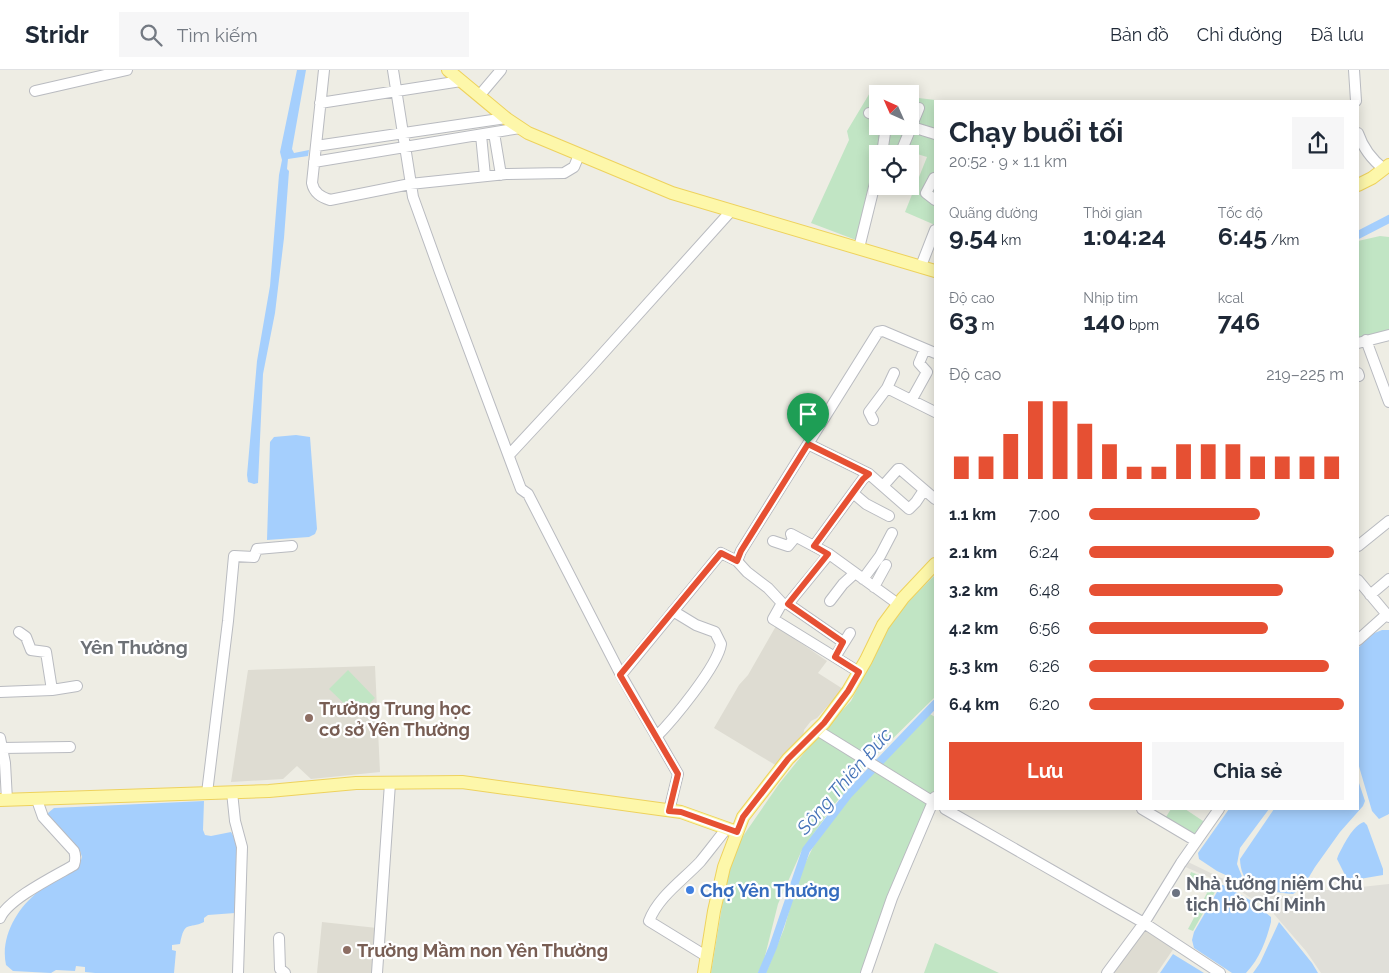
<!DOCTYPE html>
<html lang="vi">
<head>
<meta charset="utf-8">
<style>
	:root { --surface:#fff; --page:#f6f6f7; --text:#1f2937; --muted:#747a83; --line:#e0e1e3; --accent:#e65033 }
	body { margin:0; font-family:Raleway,sans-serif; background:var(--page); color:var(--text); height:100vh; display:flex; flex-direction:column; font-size:19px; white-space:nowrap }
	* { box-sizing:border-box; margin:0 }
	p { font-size:16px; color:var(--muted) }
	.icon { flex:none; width:28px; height:28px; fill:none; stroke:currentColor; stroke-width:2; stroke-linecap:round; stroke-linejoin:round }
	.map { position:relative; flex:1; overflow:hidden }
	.side { position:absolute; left:934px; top:30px; width:425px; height:710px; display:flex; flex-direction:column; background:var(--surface); border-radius:0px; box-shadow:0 2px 12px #0003 }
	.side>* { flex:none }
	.needle { width:32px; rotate:315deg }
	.tools { position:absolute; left:869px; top:15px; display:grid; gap:10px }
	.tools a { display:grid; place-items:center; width:50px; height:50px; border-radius:0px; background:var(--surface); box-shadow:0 2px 12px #0003; font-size:25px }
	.pin { position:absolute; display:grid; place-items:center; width:42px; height:42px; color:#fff; margin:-51px -21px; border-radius:50% 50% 50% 0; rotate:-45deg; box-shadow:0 0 5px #0007 }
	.pin .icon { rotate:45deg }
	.round { display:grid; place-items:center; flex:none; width:52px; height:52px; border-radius:0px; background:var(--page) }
	.head { display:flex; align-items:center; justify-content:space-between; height:85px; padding:0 15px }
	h1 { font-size:28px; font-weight:700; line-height:38px }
	.figures { display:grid; grid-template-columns:repeat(3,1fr); gap:8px; height:85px; padding:5px 15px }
	.figures div { display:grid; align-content:center }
	.figures b { font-size:25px; font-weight:700 }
	.figures small { font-size:14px; font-weight:400 }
	.figures p { font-size:14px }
	.chart { height:140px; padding:10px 15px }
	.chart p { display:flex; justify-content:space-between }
	.chart svg { width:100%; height:90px; margin-top:5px; stroke:var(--accent); stroke-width:6 }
	.button { display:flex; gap:10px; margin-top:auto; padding:10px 15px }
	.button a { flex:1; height:58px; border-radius:0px; background:var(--accent); color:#fff; font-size:20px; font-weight:700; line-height:58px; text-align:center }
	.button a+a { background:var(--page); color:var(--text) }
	ul { padding:0 15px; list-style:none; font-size:16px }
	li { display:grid; grid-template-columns:80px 60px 1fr; align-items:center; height:38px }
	li i { height:12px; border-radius:6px; background:var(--accent) }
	header { display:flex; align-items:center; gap:30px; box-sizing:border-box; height:70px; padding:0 25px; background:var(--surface); border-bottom:1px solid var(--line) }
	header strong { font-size:24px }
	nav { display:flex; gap:28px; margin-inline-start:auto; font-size:18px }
	.search { width:350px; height:45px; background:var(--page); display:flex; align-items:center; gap:12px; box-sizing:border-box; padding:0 18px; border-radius:0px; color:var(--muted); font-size:19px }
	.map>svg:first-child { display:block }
</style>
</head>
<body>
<header>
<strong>Stridr</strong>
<div class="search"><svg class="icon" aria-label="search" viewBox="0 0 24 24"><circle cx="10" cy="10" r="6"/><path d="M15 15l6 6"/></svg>Tìm kiếm</div>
<nav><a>Bản đồ</a><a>Chỉ đường</a><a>Đã lưu</a></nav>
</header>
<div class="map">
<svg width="1389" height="903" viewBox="0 0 1389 903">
	<rect width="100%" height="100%" fill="#eeede4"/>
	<path fill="#e0dfd9" d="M1186,791L1221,808L1282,826L1299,827L1312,820H1333L1389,814V903H1321L1306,881L1273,843L1239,820L1183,796Z"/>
	<path fill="#dedcd2" d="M776,556L827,591L818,603L843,619L817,648L811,651L804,660L803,668L777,696L714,658L739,615L748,605Z
		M375,596L380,702L311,709L297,696L283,709L231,712L248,600Z
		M322,852L377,858L374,903H317Z
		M1144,859L1174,878L1157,903H1113Z"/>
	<path fill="#c1e5c4" d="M871,21L885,24H878V56H910V27L944,31H935V155L905,142L927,87L881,73L856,170L811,153L849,70L847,61Z
		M1380,166L1389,167V261L1358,269V171Z
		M935,505V627L873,688L833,736L801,782L778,834L764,890L758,903H711L727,806L741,769L779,714L816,668L851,631L882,569L898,541Z
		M348,600L375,628L357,646L329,619Z
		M930,644L935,647V721L889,821L862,903H766L784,859L799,806L813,777L851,726Z
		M1171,739H1185L1206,753L1195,769L1164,750Z
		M1191,802L1220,813L1193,861L1188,859L1207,823L1205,819L1188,810Z
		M935,873L999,903H924Z"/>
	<path fill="#a5cffd" d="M297,0H306L292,79L294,83L309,80L308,86L288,89L287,99L289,101L284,168L275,243L263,304L258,413L254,414L248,412L247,405L257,291L270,216L279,105L282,90L280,82Z
		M296,365L310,367L317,459L315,464L309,467L267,470L270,372L274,367Z
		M1382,560H1389V744L1379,749L1372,741L1358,693V578L1372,564Z
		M1358,710L1365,731L1363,736L1340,762L1315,797L1303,817L1293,824C1268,821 1241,822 1240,789L1274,739H1358Z
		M204,731L203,760L205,765L211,766L231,762C244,782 237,820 235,843L208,845L204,848V852C188,860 185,849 180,874L172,875V880L176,881L174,903H95L85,902V897L76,896L75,901L56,900L51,903L13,901L6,895C0,867 17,838 39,821C52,811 68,804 80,793L82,787L80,781L48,748V743L54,738Z
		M1229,739H1269L1240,778L1237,794L1245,814L1217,801L1199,789L1198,783Z
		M1364,752L1367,755L1383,799V805L1348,811L1337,789L1338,786C1343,776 1353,755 1364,752Z
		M1221,815H1223L1250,830L1271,847V852C1266,871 1260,888 1246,903H1232L1194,878L1192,870L1194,862Z
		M1279,852L1312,893L1318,903H1253L1260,893Z
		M1173,884L1204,903H1160Z"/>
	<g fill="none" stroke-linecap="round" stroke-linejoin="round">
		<path stroke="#a5cffd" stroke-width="8" d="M1358,165L1389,149
			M762,903L773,877L806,780L848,725L935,634"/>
		<g stroke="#b9bbc0" stroke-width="12">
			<path id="minor" d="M324,0L312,113C314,123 321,127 330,130L410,114L506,104L564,103L574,97L579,85
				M393,0L413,127L440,202L521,419L528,424L621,605L678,704L669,741
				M1354,0L1356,31
				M35,21L127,0
				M479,26L501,0
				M320,33L461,11
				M869,43L878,46
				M909,56L935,64
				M494,63L501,105
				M1358,63C1363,78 1371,89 1384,99
				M481,65L485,106
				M316,76L506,48
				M903,77L919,38
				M882,84L886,56
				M314,92L520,58
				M934,108L926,123L935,130
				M859,178L878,101
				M921,196L935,160
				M1366,270L1389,332
				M1358,273L1389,265
				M1358,303L1359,306
				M887,318L935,342
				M912,329L927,302L919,293L925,279
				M873,350L869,342L887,318L894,303
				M808,374L869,404L909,439L916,432L924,420
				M509,385L588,300L731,141
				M883,416L898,399H900L935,429
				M853,423L866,434L889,446
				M791,464L829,484L898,534
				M773,471L788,476L793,470L791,464
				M814,476L863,409L869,404
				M1358,476L1389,451
				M737,491L741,481L878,262L883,261L935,283
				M863,509L880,486L892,463
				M1358,510L1389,547
				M874,517L886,495
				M1370,525L1389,509
				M830,531L843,514L855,503
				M782,533L773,549L859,602
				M788,534L829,484
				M19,562L26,567L31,580L46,582L52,620
				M1358,570L1387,544
				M835,587L850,563
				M621,605L721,483L737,491L747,502L768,518L782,533L788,534L843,572
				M0,622L52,620L77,616
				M817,660L935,733
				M656,667C672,651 718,596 721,574L715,562L696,555L673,541
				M0,668L5,693L7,730
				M2,678L70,677
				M232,722L235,751L242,777L238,903
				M207,723L228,551L234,486L254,487L257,479L292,476
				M945,739L1144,853L1220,903
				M1142,739L1196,771
				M0,848C8,829 55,806 74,795C76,789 76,786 74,781L43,747L37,730
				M279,868L280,899L285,903
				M706,886L649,851C658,827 683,810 700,792C709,781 718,769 727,758
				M377,903L390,713
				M866,903L892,828L935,727
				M1107,903L1144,853L1181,793L1219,739"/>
		</g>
		<g stroke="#eed25d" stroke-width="14">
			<path id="major" d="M448,0L507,49L528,63L672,123L935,201
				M1358,115L1372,108L1389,95
				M0,730L269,721L356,713L462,712L681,742L737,762
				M704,903L714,841L724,797L743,747L788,689L824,653L848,621L866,590L883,555L903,528L935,494"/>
		</g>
		<use href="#minor" stroke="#fff" stroke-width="10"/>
		<use href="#major" stroke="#fdf7aa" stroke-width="12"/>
	</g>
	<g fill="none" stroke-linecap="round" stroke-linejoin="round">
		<g stroke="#fff" stroke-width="10">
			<path id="route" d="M808,374L869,404L863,409L814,476L828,484L788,534L843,572L835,587L859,602L848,621L824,653L788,689L743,747L737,762L681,742L669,741L678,704L620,605L721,483L737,491L741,481Z"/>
		</g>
		<use href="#route" stroke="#e65033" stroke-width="6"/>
	</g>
	<g fill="#8d6e63" stroke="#fff" stroke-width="2">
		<circle cx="309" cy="648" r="5"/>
		<circle cx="347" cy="880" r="5"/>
	</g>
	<circle fill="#3f7fe0" stroke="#fff" stroke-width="2" cx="690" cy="820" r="5"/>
	<circle fill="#6b7280" stroke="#fff" stroke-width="2" cx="1176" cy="823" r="5"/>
	<g text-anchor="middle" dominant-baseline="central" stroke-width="4.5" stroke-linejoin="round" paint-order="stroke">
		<g font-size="18" font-weight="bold" fill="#785e54" stroke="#fff" text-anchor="start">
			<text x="319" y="638">Trường Trung học<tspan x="319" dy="21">cơ sở Yên Thường</tspan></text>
			<text x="357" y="880">Trường Mầm non Yên Thường</text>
		</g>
		<g font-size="18" font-weight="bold" fill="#5b616d" stroke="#fff" text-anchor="start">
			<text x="1186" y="813">Nhà tưởng niệm Chủ<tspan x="1186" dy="21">tịch Hồ Chí Minh</tspan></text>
		</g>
		<g font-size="18" font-weight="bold" fill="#366cbe" stroke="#fff" text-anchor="start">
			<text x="700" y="820">Chợ Yên Thường</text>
		</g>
		<g font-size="19" font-weight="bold" fill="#6d7176" stroke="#fff">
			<text x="134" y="577">Yên Thường</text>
		</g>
		<g font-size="19" font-style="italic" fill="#4573b8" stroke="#fff">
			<text transform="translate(844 711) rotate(-49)">Sông Thiên Đức</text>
		</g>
	</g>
</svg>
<div class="tools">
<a><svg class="needle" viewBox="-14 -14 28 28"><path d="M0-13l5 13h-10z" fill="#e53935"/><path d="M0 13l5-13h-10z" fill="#747a83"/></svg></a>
<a><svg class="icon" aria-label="locate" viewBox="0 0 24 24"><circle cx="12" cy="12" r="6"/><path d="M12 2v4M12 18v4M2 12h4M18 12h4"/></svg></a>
</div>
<div class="pin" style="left:808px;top:374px;background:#1e9e55"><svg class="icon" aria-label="arrive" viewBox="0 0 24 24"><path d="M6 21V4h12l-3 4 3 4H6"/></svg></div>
<section class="side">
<div class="head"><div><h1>Chạy buổi tối</h1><p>20:52 · 9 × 1.1 km</p></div><a class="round"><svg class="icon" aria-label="share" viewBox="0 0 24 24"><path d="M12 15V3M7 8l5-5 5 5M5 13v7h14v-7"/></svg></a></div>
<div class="figures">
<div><p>Quãng đường</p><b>9.54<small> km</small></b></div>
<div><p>Thời gian</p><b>1:04:24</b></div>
<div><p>Tốc độ</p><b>6:45<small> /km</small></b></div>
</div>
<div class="figures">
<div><p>Độ cao</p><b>63<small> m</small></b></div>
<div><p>Nhịp tim</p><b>140<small> bpm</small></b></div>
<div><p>kcal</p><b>746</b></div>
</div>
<div class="chart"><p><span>Độ cao</span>219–225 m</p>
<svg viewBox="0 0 160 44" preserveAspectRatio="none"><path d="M5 44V33M15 44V33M25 44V22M35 44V6M45 44V6M55 44V17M65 44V27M75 44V38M85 44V38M95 44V27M105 44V27M115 44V27M125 44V33M135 44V33M145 44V33M155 44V33"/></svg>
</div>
<ul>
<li><b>1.1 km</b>7:00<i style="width:67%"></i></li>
<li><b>2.1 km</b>6:24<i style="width:96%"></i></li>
<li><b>3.2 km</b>6:48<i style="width:76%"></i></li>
<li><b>4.2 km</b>6:56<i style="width:70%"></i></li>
<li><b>5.3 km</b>6:26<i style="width:94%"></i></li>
<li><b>6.4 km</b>6:20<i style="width:100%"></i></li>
</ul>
<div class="button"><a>Lưu</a><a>Chia sẻ</a></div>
</section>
</div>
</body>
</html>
